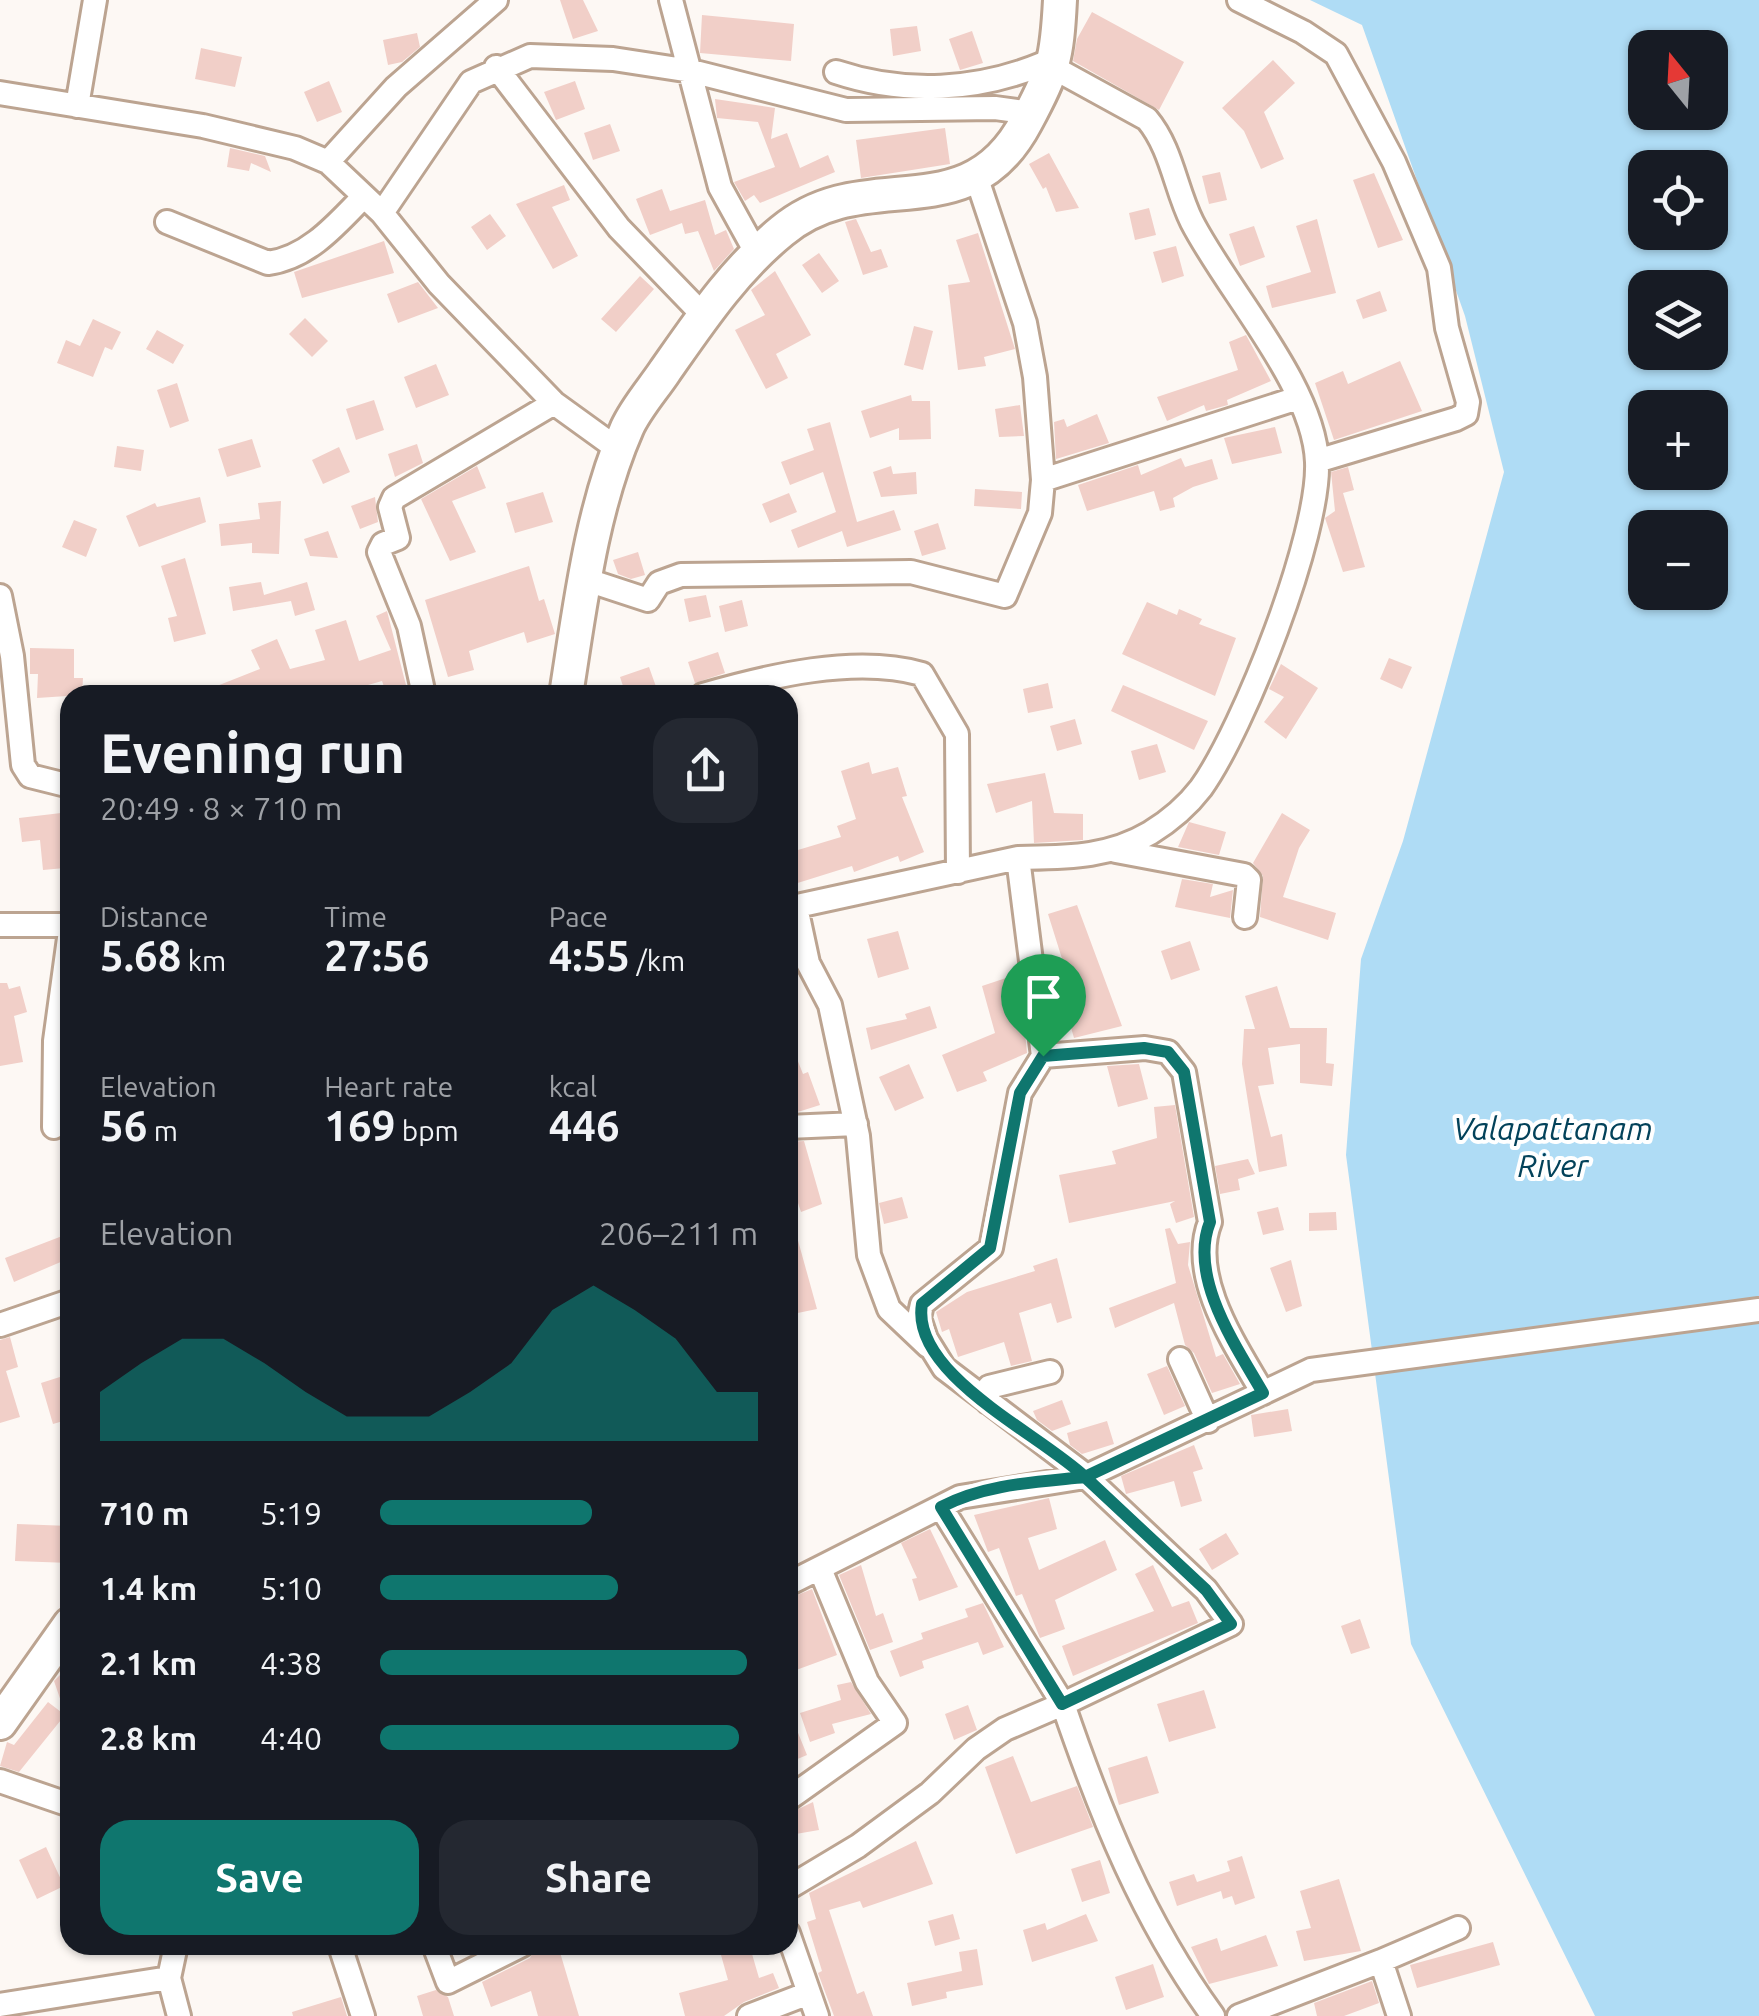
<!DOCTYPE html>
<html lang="en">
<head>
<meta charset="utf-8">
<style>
	:root { --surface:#171b24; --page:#242831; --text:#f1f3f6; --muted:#9ea1a6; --accent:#0f766e }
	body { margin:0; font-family:Ubuntu,sans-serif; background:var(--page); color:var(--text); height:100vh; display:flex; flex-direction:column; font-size:38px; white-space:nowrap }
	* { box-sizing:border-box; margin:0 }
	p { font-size:32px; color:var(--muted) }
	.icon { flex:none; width:55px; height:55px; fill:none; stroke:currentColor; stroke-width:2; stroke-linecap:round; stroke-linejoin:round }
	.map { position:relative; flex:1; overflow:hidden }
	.panel { position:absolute; left:60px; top:685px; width:738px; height:1270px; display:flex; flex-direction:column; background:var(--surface); border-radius:30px; box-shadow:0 2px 8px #0004 }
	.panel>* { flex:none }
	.needle { width:65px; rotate:342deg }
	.tools { position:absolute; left:1628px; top:30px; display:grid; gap:20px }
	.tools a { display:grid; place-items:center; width:100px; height:100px; border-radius:20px; background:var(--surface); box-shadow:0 2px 8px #0004; font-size:50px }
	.pin { position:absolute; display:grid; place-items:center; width:85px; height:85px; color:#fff; margin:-102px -42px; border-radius:50% 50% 50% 0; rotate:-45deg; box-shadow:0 0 10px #0007 }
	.pin .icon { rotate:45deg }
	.round { display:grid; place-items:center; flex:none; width:105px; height:105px; border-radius:30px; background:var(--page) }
	.headline { display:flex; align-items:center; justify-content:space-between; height:170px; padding:0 40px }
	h1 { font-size:55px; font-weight:700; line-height:75px }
	.metrics { display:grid; grid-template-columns:repeat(3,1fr); gap:15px; height:170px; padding:10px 40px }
	.metrics div { display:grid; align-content:center }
	.metrics b { font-size:42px; font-weight:700 }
	.metrics small { font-size:28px; font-weight:400 }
	.metrics p { font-size:28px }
	.chart { height:280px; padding:20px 40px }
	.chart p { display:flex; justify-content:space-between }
	.chart svg { width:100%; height:180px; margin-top:10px; fill:var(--accent); opacity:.7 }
	.action { display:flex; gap:20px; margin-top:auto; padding:20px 40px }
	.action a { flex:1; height:115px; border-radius:30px; background:var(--accent); color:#fff; font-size:40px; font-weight:700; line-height:115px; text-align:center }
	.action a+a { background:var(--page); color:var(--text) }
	ul { padding:0 40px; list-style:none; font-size:32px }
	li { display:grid; grid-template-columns:160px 120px 1fr; align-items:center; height:75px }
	li i { height:25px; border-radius:12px; background:var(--accent) }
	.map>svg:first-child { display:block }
</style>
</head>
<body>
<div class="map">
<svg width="1759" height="2016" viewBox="0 0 1759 2016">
	<rect width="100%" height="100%" fill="#fdf8f4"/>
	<path fill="#afdcf5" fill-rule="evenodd" d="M1310,0H1759V2016H1595L1411,1644L1346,1155L1361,959L1403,841L1504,472L1465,316L1362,25ZM1645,48H1710V112H1645ZM1645,168H1710V232H1645ZM1645,288H1710V352H1645ZM1645,408H1710V472H1645ZM1645,528H1710V592H1645Z"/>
	<path fill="#f1cfc8" d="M560,0H583L598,31L573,39Z
		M1092,12L1184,62L1159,110L1073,61L1077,39Z
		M702,15L794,24L791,61L700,53Z
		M917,26L921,51L893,56L890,29Z
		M972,31L983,63L960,70L949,39Z
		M417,33L420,47L402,62L388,65L383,40Z
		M201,48L242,57L235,87L195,79Z
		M1273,60L1295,83L1264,112L1284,159L1261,169L1244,131L1222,108Z
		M329,81L342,112L317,122L304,92Z
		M575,81L585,109L556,120L544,92Z
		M715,99L775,108L771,139L787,133L800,168L828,155L835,172L760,203L754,195L745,201L734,182L775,167L758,122L717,118Z
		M610,124L620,151L593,160L584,133Z
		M945,128L950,164L861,178L856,140Z
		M230,148L265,156L271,172L251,163L249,171L227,167Z
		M1049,153L1079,208L1056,212L1046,187L1043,189L1029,164Z
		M1220,172L1227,200L1209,204L1202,176Z
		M1374,173L1403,240L1378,248L1353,180Z
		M564,185L570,200L552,207L578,256L553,269L516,204Z
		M662,189L670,211L705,200L715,235L726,230L734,249L714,271L698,231L685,234L682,223L650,235L636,199Z
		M1149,208L1156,235L1135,240L1129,213Z
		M490,214L506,236L487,250L471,227Z
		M856,219L871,252L881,249L888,267L863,275L845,222Z
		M1317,219L1336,293L1272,308L1266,286L1311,272L1296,226Z
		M1254,226L1265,257L1240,266L1229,234Z
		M978,233L1015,349L984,357L986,366L958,370L948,285L970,282L956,240Z
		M384,241L394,273L302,298L294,272Z
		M1176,246L1184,276L1162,283L1153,252Z
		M819,253L839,281L822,293L802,265Z
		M775,271L811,335L776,354L788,378L766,389L735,330L765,315L751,290Z
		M640,276L654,289L616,332L601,319Z
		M418,282L438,308L398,323L387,294Z
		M1380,291L1387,311L1363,319L1356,300Z
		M305,318L328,341L312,357L289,334Z
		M93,319L121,332L112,350L105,347L93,377L57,363L66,340L80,346Z
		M914,326L933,331L923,370L904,365Z
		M157,330L184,345L173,364L146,349Z
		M1246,335L1271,381L1227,400L1228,405L1206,411L1204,405L1167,421L1157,397L1238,370L1229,342Z
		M1400,361L1422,411L1334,440L1315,383L1343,371L1348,384Z
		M436,364L449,395L416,408L404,377Z
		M177,383L189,421L170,428L157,390Z
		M911,395L912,401H930L931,439L899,440V428L870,438L861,411Z
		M374,400L384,430L356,440L346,409Z
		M1020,405L1024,436L999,437L995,409Z
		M1097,414L1109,443L1056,459L1054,422L1064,419L1067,427Z
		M830,422L857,522L894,510L901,530L847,547L842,531L798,548L791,530L836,512L823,472L790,485L781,462L814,450L807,429Z
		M1275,427L1282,453L1232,464L1224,438Z
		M252,439L261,467L227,477L218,449Z
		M417,444L423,463L395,477L388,454Z
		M117,446L144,450L141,471L114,467Z
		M339,447L350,472L323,484L312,460Z
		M1181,458L1185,467L1212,459L1218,479L1193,487L1173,498L1175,507L1160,511L1154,491L1087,511L1078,485L1138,465L1141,475Z
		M477,466L486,488L452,501L476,552L450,561L421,499Z
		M891,466L893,474L916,472L917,494L881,497L873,472Z
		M1348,467L1354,490L1343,493L1365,567L1343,572L1325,518L1335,511L1331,472Z
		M975,489L1022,492L1021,509L974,506Z
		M543,492L553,522L515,533L506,503Z
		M789,493L797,512L770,523L762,504Z
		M200,497L206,522L139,547L126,516L155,503L157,507Z
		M375,497L378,522L360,529L351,506Z
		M281,501L279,554L252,553V543L221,546L219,524L260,519L258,503Z
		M74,520L97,529L86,557L62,547Z
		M938,523L946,549L922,556L914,531Z
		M328,531L338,558L310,556L304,539Z
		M638,552L645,575L631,579L618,574L613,560Z
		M185,558L206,634L174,642L168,618L177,616L161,566Z
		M529,566L539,601L544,599L555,634L527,643L524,632L469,651L474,670L448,677L425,600Z
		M261,582L264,595L307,582L315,610L295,616L291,601L233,611L229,587Z
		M706,595L711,617L689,622L684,599Z
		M742,600L748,626L725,632L719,606Z
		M1147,602L1177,615L1179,609L1202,619L1199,624L1236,638L1215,696L1122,654Z
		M387,611L408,693L387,695L382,681L333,695H194L260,669L251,650L277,639L290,669L325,660L315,630L346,620L359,661L391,650L376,616Z
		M30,648L74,649V678H83L82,695L37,698L38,674H30Z
		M718,652L725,673L695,683L688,662Z
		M1389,658L1412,667L1402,689L1380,679Z
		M1281,664L1318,688L1286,739L1264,722L1284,697L1269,689Z
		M649,667L659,695H626L620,677Z
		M1048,683L1053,708L1028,713L1023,689Z
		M1123,685L1208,721L1194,750L1111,711Z
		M1075,719L1082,744L1057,751L1050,726Z
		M1157,744L1166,772L1139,780L1131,751Z
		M869,762L872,774L898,767L907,796L902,797L924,852L900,862L898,856L854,872L852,866L788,886V853L841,837L837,826L856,819L841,771Z
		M1045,773L1054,813L1083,814V840L1034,843L1032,801L996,813L987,784Z
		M61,813L65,868L43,870L40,840L22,842L19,818Z
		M1282,813L1310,830L1299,848L1283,897L1336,913L1328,940L1260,917L1263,876L1253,863Z
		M1189,822L1226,832L1219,855L1178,847Z
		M1182,879L1213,884L1210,897L1233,890L1230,918L1175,907Z
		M1077,905L1122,1026L1074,1038L1054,968L1064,965L1048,914Z
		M898,931L909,969L878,978L867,939Z
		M1190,941L1200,970L1171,980L1161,951Z
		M1009,977L1024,1022L1027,1053L983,1072L987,1081L957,1092L942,1055L995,1033L982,986Z
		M0,983H7L9,989L20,986L27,1012L14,1016L23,1062L0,1066Z
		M1277,986L1290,1028H1327L1326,1063L1334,1064L1332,1086L1300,1083V1044L1268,1048L1274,1084L1258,1086L1271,1137L1282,1134L1287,1166L1259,1172L1242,1064L1244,1029H1255L1245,996Z
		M930,1006L937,1028L871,1050L866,1028L907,1019L905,1014Z
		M788,1036L803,1074L808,1072L820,1105L801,1111L797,1112L788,1084Z
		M909,1064L924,1098L895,1111L879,1077Z
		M1139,1064L1148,1099L1118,1107L1107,1066Z
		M1175,1105L1194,1217L1176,1223L1170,1204L1175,1201L1069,1223L1059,1175L1116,1164L1112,1151L1157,1138L1154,1107Z
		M804,1141L822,1204L801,1212L792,1185L798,1183L788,1142Z
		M1248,1159L1255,1174L1238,1179L1240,1190L1220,1194L1215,1166Z
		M902,1197L908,1218L884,1224L879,1203Z
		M1278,1207L1284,1230L1263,1235L1257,1212Z
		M1336,1212L1337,1230L1309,1231V1213Z
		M788,1226H794L817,1309L788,1315Z
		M1170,1228L1178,1244L1190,1242L1188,1265L1216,1357L1223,1354L1240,1384L1212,1393L1194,1353L1185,1345L1174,1303L1115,1328L1109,1308L1176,1283L1165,1229Z
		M70,1233V1258L14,1282L5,1258Z
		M1057,1258L1072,1318L1057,1323L1051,1303L1019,1313L1032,1361L1011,1366L1004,1342L958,1357L949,1329L942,1332L936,1312L967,1292L1035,1271L1033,1266Z
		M1291,1260L1302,1306L1286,1312L1270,1268Z
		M10,1337L18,1367L6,1371L20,1417L0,1423V1340Z
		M1167,1366L1185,1406L1164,1415L1147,1374Z
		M63,1376L70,1419L53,1424L41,1383Z
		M1062,1400L1071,1424L1052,1431L1037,1420L1033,1411Z
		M1288,1409L1292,1431L1254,1437L1251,1415Z
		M1107,1421L1114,1444L1082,1454L1070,1445L1067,1433Z
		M1194,1445L1203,1469L1193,1472L1202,1501L1181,1507L1174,1481L1126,1494L1121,1476Z
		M1049,1498L1057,1529L1028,1538L1039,1570L1105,1540L1117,1570L1055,1600L1065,1629L1040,1638L1022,1594L1016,1596L999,1548L988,1552L974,1515Z
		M17,1524L70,1526V1563L15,1561Z
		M930,1529L958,1587L919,1601L912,1579L917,1578L901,1543Z
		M1226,1533L1239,1554L1212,1570L1199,1549Z
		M861,1565L876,1616L883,1613L893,1642L870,1650L839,1575Z
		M1153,1565L1172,1607L1189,1601L1198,1623L1073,1676L1062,1646L1154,1611L1135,1574Z
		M812,1589L837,1655L788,1673V1599Z
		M983,1603L1004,1647L983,1655L978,1642L922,1661L924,1668L900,1677L890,1651L923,1639L921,1633L968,1617L965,1609Z
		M1360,1619L1370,1648L1351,1654L1341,1626Z
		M70,1665V1718L67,1719L54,1681Z
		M851,1682L871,1714L832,1724L835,1733L810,1742L800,1713L841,1700L837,1685Z
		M1204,1690L1216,1728L1169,1742L1157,1704Z
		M48,1702L65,1715L19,1772L0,1766L7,1742L14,1745Z
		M968,1705L977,1730L954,1740L945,1714Z
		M788,1708L807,1755L788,1763Z
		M1013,1756L1031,1802L1077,1786L1093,1827L1016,1854L985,1767Z
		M1147,1756L1159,1793L1119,1805L1108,1768Z
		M813,1802L819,1830L790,1835L788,1814Z
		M916,1841L933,1884L863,1908L860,1901L829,1910L857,1994L864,1991L873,2016H834L818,1973L822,1971L807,1922L816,1919L809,1893Z
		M46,1847L64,1886L37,1899L19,1860Z
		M1242,1856L1255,1898L1235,1905L1232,1896L1223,1899L1221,1891L1177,1906L1169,1882L1194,1874L1197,1882L1230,1871L1227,1861Z
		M1100,1860L1110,1893L1082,1902L1071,1869Z
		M1339,1879L1361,1951L1304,1961L1296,1931L1311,1928L1300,1891Z
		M953,1914L960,1939L935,1946L928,1921Z
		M1086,1914L1098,1941L1032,1962L1023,1930L1045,1923L1047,1930Z
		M1266,1935L1278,1966L1209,1984L1191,1947L1217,1938L1221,1951Z
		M1493,1942L1500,1965L1417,1988L1410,1965Z
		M537,1945H542L544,1954L559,1949L579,2016H538L531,1991L491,2007L482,1982L530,1958Z
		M750,1947L759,1978L773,1973L779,1988L744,2002L724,2016H685L679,1993L728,1980L721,1955Z
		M977,1949L983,1985L946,1992L947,1998L912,2006L907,1983L962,1971L959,1952Z
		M1153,1964L1164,1997L1126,2010L1115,1977Z
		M1372,1981L1379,2003L1344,2016H1317L1314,2003Z
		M436,1990L448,1997L454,2016H423L417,1996Z
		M341,1997L347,2016H293L292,2012Z"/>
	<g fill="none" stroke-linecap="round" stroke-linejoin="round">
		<g stroke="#bca491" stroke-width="28">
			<path id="street" d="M671,0L720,187L757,254
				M1239,0L1303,32L1336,54L1394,162L1439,268L1447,328L1468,402L1466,414L1456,419L1317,461
				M496,67L619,228L704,316
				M836,72C905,95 978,91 1045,63L1147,119C1172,149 1175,188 1192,222C1228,292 1314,385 1317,462C1320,535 1244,728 1201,788C1188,805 1168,822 1150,833C1108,858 1066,857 1018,858L1043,1056L1020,1093L991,1248L922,1304L919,1318L926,1339L944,1368L1081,1472L1206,1590L1231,1624L1063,1704L941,1507
				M0,93L203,126L295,148L328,162L382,213L439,284L554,403L619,450
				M77,106L95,0
				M328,162L396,87L496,0
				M977,179L1025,323L1035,377L1043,480
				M382,213L471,82L530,56L613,59L691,71L846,110L995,108L1031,113
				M167,222L268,263C308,258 337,224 364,196
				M584,579L648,600L659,583L681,575L911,572L1005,596L1040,513L1043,480L1298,398
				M0,596L12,656L23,765L30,776L70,786
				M424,695L409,626L379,552L383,544L398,538L390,507L394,498L554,403
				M703,695C769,676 855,655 922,674L957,734L958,872
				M1116,851L1244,875L1249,880L1245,917
				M796,907L808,963L830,1005L858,1136L869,1255L889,1309L928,1346
				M788,908L1018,858
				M0,925H70
				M1043,1056L1145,1048L1168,1052L1184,1072L1210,1222C1188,1277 1236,1346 1263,1393
				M54,1127L55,1041L70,931
				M788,1127L856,1124
				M0,1325L70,1301
				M1180,1359L1208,1421
				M988,1402L989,1387L1050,1372
				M788,1584L960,1497L1085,1477L1311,1370L1759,1310
				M0,1781L70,1805
				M788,1799L895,1723L867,1682L820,1569
				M788,1888L858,1846L930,1793L976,1749L1005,1729L1063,1704C1101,1815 1143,1920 1213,2016
				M788,1933L817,2016
				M434,1945L448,1982L522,1945
				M340,1946L363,2016
				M1381,1961L1458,1928
				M169,1978L176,1945
				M0,2005L169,1978L179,2016
				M749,2016L809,1993
				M1239,2016L1381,1961L1399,2016"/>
		</g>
		<g stroke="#bca491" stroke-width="38">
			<path id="secondary" d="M566,695C580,607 591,510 627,428C636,408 653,389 665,371C700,321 734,270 782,231C866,161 967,234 1026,122C1054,70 1057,59 1060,0
				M0,1723L70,1624"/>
		</g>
		<use href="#street" stroke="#fff" stroke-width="22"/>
		<use href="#secondary" stroke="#fff" stroke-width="32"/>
	</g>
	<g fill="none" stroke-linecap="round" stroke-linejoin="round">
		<g stroke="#fff" stroke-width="20">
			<path id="route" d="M1043,1056L1020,1093L990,1248L922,1304C910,1374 1040,1434 1085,1477C1037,1482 984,1484 941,1507L1062,1704L1231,1624L1206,1590L1085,1477L1263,1393C1236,1346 1188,1277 1210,1222L1184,1072L1168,1052L1144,1048L1043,1056"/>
		</g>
		<use href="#route" stroke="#0f766e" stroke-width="12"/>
	</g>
	<g text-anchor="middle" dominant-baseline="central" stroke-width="8" stroke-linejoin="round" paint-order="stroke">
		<g font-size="32" font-style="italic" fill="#03425a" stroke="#fff">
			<text x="1553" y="1128">Valapattanam<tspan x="1553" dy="37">River</tspan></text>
		</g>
	</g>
</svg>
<div class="tools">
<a><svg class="needle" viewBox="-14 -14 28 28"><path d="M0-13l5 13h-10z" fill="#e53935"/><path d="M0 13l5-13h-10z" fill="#9ea1a6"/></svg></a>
<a><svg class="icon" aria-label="locate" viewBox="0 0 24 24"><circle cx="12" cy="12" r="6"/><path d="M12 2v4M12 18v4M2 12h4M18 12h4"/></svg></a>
<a><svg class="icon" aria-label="layers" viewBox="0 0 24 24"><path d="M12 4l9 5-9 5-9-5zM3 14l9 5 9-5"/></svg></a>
<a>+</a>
<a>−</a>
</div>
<div class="pin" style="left:1043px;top:1056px;background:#1e9e55"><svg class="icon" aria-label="arrive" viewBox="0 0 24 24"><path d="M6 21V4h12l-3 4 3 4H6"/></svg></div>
<section class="panel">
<div class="headline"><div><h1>Evening run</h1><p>20:49 · 8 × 710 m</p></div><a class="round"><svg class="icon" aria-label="share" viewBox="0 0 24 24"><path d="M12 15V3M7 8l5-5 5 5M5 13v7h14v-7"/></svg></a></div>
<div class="metrics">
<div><p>Distance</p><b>5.68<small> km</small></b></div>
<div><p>Time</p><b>27:56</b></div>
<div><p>Pace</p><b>4:55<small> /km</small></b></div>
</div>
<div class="metrics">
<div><p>Elevation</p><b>56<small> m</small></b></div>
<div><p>Heart rate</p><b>169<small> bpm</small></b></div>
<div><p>kcal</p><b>446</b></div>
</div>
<div class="chart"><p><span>Elevation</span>206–211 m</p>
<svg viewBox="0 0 160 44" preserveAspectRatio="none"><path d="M0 44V32L10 25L20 19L30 19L40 25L50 32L60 38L70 38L80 38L90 32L100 25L110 12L120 6L130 12L140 19L150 32L160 32V44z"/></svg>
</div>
<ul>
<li><b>710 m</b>5:19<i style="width:56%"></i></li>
<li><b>1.4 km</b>5:10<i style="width:63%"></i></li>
<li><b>2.1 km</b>4:38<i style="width:97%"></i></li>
<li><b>2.8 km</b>4:40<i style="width:95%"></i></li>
</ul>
<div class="action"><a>Save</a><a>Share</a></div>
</section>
</div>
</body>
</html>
